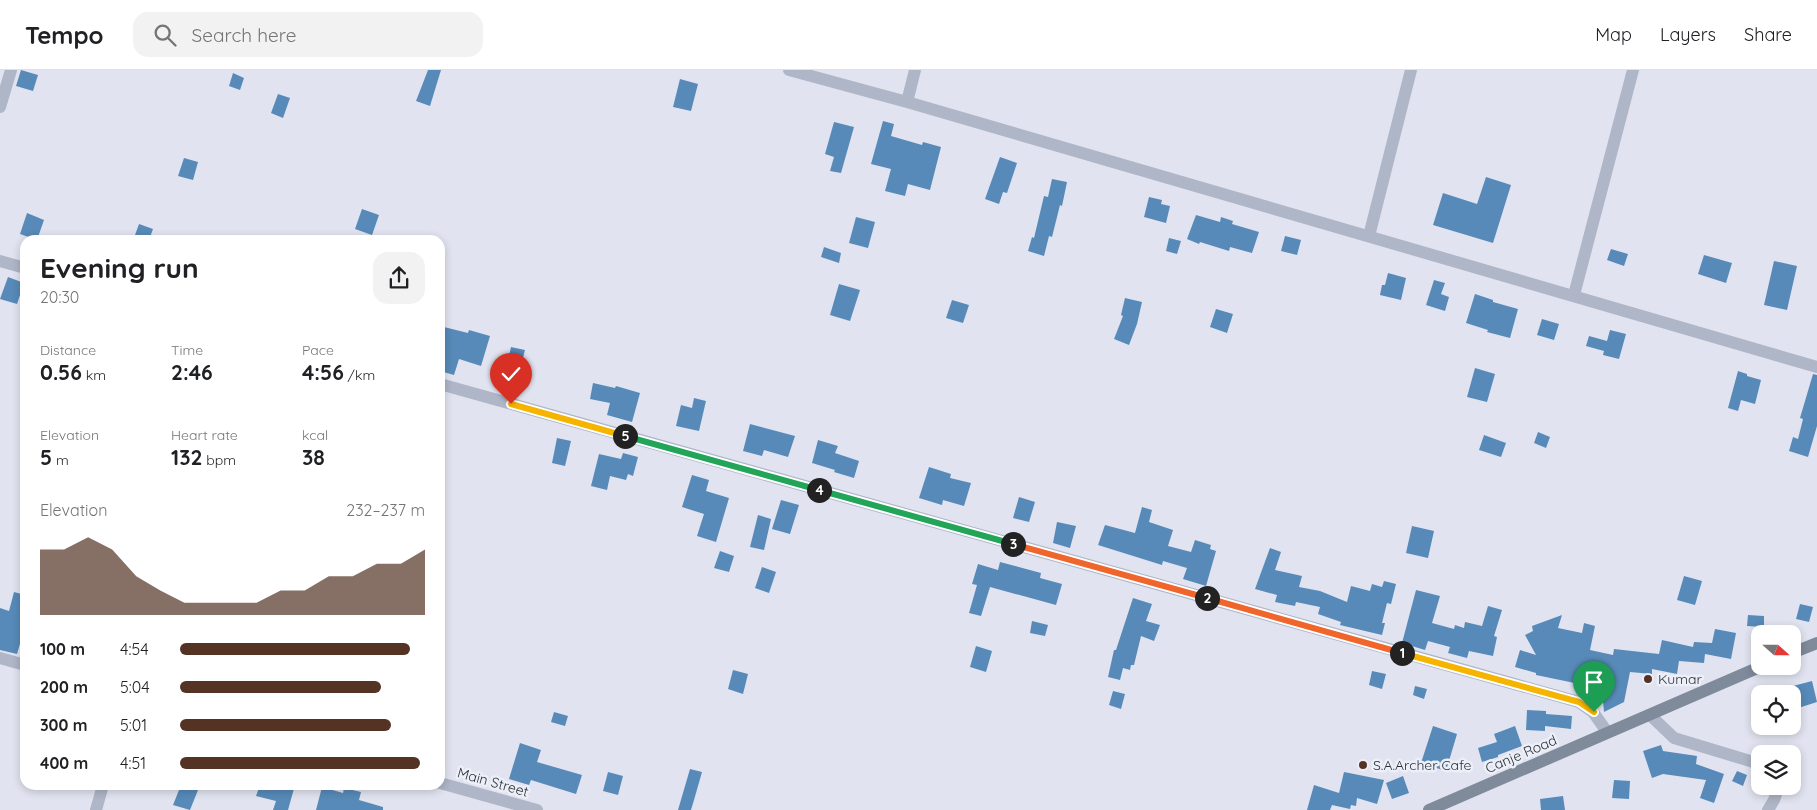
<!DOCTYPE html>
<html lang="en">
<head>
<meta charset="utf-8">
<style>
	:root { --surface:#fff; --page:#f2f2f2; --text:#202124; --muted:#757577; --line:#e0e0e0; --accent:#543325 }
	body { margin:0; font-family:Quicksand,sans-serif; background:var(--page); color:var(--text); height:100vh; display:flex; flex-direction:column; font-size:19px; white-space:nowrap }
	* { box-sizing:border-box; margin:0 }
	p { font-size:16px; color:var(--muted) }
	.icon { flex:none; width:28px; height:28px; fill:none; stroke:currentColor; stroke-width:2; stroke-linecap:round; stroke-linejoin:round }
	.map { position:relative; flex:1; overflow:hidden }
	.side { position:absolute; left:20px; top:165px; width:425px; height:555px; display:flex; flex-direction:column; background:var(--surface); border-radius:15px; box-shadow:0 2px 8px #0003 }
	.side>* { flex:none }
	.needle { width:32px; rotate:111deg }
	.buttons { position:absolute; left:1751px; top:555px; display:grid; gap:10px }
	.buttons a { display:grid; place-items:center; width:50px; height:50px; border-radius:10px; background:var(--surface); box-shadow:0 2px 8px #0003; font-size:25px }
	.pin { position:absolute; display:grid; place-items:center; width:42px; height:42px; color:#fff; margin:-51px -21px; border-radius:50% 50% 50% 0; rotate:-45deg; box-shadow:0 0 5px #0007 }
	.pin .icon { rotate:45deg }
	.km { position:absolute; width:25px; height:25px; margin:-12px; border-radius:50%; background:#222; color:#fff; font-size:14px; line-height:25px; text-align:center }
	.round { display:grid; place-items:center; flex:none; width:52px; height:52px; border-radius:15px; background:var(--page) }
	.headline { display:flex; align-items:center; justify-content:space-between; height:85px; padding:0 20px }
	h1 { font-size:28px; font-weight:700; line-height:38px }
	.metrics { display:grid; grid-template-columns:repeat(3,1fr); gap:8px; height:85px; padding:5px 20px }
	.metrics div { display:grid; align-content:center }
	.metrics b { font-size:21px; font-weight:700 }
	.metrics small { font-size:14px; font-weight:400 }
	.metrics p { font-size:14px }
	.chart { height:140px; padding:10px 20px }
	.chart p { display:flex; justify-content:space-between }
	.chart svg { width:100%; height:90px; margin-top:5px; fill:var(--accent); opacity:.7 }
	ul { padding:0 20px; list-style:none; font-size:16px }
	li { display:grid; grid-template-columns:80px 60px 1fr; align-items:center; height:38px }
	li i { height:12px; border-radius:6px; background:var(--accent) }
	header { display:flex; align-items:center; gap:30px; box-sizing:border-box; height:70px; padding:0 25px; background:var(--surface); border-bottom:1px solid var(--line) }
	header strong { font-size:24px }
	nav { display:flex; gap:28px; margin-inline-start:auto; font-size:18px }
	.search { width:350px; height:45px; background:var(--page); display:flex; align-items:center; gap:12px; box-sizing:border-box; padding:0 18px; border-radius:15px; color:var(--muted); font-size:19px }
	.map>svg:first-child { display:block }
</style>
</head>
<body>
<header>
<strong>Tempo</strong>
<div class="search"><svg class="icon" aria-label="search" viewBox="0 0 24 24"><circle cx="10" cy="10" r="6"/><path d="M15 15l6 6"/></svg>Search here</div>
<nav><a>Map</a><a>Layers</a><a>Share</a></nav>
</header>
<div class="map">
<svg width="1817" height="740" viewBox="0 0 1817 740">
	<rect width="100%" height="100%" fill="#e1e4f0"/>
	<path fill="#578ab8" d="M21,0L38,5L33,21L16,16Z
		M428,0H441L430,36L416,31Z
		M233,3L244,8L240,20L229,16Z
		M680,9L698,14L691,41L673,37Z
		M278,24L290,28L283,48L271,43Z
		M883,51L894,54L891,66L922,75L923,72L941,77L930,120L908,114L905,126L885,121L891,99L871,94Z
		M834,52L854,57L841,103L830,101L834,87L825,84Z
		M1000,87L1017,93L1007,123L1003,122L999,134L985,129Z
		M184,88L198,92L193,110L178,106Z
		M1486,107L1511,115L1493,173L1433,155L1443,123L1477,134Z
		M1052,109L1067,112L1062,136L1060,135L1052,167L1049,166L1044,186L1028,181L1032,167L1034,168L1044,126L1048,127Z
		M1149,127L1162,130L1161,134L1170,136L1166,153L1144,147Z
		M362,139L379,145L372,165L355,159Z
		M27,143L44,150L37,170L20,164Z
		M1196,145L1220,152L1221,147L1233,151L1232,154L1259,162L1252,183L1230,177L1229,181L1200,172L1199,174L1187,169Z
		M856,147L875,152L868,178L849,173Z
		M139,154L153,159L149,170H138L139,166L135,165Z
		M1285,166L1301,170L1297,185L1281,181Z
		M1169,168L1181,171L1177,184L1166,181Z
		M824,177L841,183L839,193L821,187Z
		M1611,179L1628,184L1624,196L1607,190Z
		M1704,185L1732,193L1726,213L1698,204Z
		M1774,191L1797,196L1787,240L1764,235Z
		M1388,203L1406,208L1401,230L1380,225L1382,215H1385Z
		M8,207L24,213L17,234L0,229Z
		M1434,210L1445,213L1441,224L1449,227L1445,241L1426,235Z
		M839,214L860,220L850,251L830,245Z
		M1475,224L1493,230V232L1518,239L1510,268L1487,262L1488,260L1466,253Z
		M1125,228L1142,232L1137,254L1129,275L1114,269L1123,246L1121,245Z
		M952,230L969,235L963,253L946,248Z
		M1216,239L1233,244L1227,263L1210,257Z
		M1542,249L1559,254L1554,270L1537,265Z
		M444,257L468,263L469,260L490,266L481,296L459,289L454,305L440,301V273Z
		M1610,260L1626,264L1619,289L1603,285L1604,281L1586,276L1589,266L1607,271Z
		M511,277L525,280L519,303L506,299Z
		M1475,298L1495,304L1487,332L1467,327Z
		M1738,301L1747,304V306L1761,310L1755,334L1741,330L1738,341L1728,338Z
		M1813,304L1817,305V356L1808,387L1789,381L1793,367L1798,369L1803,349L1800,348Z
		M593,313L615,318L616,316L640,323L632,352L607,345L610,333L590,329Z
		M694,328L706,331L699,361L676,356L681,335L692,338Z
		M750,354L795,366L788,387L764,380L762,386L743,381Z
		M1538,362L1550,367L1546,378L1534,373Z
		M1484,365L1506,373L1501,387L1479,380Z
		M557,368L571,371L565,396L552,393Z
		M818,370L838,376L835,383L859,391L854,408L834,402L835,400L812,393Z
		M623,383L638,387L633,406L628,404L626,410L610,406L607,420L591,416L599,384L621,389Z
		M929,397L951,404L950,408L971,413L964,436L943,430L942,435L919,428Z
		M692,405L709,410L706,421L729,428L716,472L697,466L704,444L682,437Z
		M1019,427L1035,432L1029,452L1013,448Z
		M781,430L799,435L790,464L772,459Z
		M1142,437L1152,440L1149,452L1173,460L1168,476L1191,482L1195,470L1211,475L1210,479L1216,481L1206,516L1183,509L1187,498L1163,491L1162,495L1098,475L1105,455L1135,463Z
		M758,445L771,449L764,480L750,477Z
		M1057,452L1076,456L1070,478L1053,473Z
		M1412,456L1434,461L1428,488L1406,483Z
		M1270,478L1281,482L1275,500L1302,506L1299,517L1320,521L1347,532L1351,516L1370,521L1372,514L1382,517L1384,511L1396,514L1391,534L1387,533L1382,553H1385L1382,565L1340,555L1341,552L1318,544L1320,537L1296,532L1295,536L1275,532L1277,525L1255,519Z
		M720,481L734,486L729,502L714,498Z
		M1000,492L1041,503L1040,508L1062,514L1056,535L990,517L981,546L969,543L977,515L972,514L978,494L998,500Z
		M762,497L776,502L769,523L755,518Z
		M1684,506L1702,511L1695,535L1677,530Z
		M1416,520L1440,526L1432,553L1454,559L1455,555L1464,558L1465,552L1482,556L1488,536L1502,540L1494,566L1497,567L1493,586L1469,581L1467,588L1448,583L1450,577L1428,571L1425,580L1402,573Z
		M14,522L25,525V557L17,584L0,580V538L9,541Z
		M1133,528L1152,534L1146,551L1160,555L1154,571L1141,566L1134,595H1131L1130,600L1123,598L1120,610L1108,607L1114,580H1116Z
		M1800,534L1813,537L1809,552L1796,549Z
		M1562,545L1558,558L1582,563L1584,553L1595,556L1590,580L1613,585L1614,579L1659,584L1662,570L1693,577L1694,572L1712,573L1715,559L1736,563L1731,589L1705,584L1704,593L1679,591L1677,604L1652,599V604L1630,602L1624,632L1604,642L1603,631L1591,627L1594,617L1536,605V603L1515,597L1520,580L1536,585L1525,565L1533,561L1532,556Z
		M1748,545L1764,546V557L1747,556Z
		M1032,551L1048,555L1045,566L1030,563Z
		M976,576L992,581L986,602L970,597Z
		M733,600L748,604L743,624L728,619Z
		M1372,601L1386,604L1382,619L1369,615Z
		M1812,611L1817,632L1792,640L1793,616Z
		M1415,616L1427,619L1424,629L1413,625Z
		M1113,621L1125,624L1121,639L1109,635Z
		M1527,640L1546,641V644L1572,646L1571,659L1545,656V661L1526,660Z
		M554,642L568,646L565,656L551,652Z
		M1433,656L1457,664L1446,701L1421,693Z
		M1515,656L1522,676L1498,685V687L1482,692L1478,678L1497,672L1494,664Z
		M520,673L541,680L537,692L582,705L576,724L531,710L529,715L509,709Z
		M1661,675L1663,681L1697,686L1696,694L1724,704L1714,733L1700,728L1706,710L1663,704L1652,708L1643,681Z
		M690,699L702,702L694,730L691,740H678Z
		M1737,701L1747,705L1743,716L1732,711Z
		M608,702L623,706L618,725L603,721Z
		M1344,702L1384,710L1377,734L1357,728L1356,736L1351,735L1350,739L1332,735L1330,740H1307L1314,715L1339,723Z
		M1403,706L1409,723L1392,729L1386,713Z
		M1614,710L1630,711L1629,729L1612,728Z
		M181,715H187L198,720L190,740L173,735Z
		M260,715H295L288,740H273L276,731L256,726Z
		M322,717L343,723L344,718L361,722L359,730L383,737V740H316Z
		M1563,726L1565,740H1541L1540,729Z"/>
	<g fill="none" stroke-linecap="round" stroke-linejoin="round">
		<path stroke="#aeb6c7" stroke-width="12" d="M789,0L907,32L1817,297
			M907,32L915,0
			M0,37L11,0
			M1369,166L1411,0
			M0,191L25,198
			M1574,225L1633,0
			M440,314L1579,632L1593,642L1607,662
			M0,588L25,595
			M1650,645L1674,668L1760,694
			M440,713L537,740
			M96,740L103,715
			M1768,740L1774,730L1779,716"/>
		<path stroke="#7f8a9b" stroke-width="12" d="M1792,583L1817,573
			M1429,740L1762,596"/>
	</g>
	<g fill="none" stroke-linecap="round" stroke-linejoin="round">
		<g stroke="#fff" stroke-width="10">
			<path id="split-1" d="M1402,583L1579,632L1594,642"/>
		</g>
		<g stroke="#fff" stroke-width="10">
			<path id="split-2" d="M1207,528L1402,583"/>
		</g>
		<g stroke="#fff" stroke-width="10">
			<path id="split-3" d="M1013,474L1207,528"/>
		</g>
		<g stroke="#fff" stroke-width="10">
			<path id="split-4" d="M819,420L1013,474"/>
		</g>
		<g stroke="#fff" stroke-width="10">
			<path id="split-5" d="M625,366L819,420"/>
		</g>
		<g stroke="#fff" stroke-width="10">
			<path id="split-6" d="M511,334L625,366"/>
		</g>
		<use href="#split-1" stroke="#f5b400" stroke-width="6"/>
		<use href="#split-2" stroke="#f0652b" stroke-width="6"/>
		<use href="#split-3" stroke="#f0652b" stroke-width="6"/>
		<use href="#split-4" stroke="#22a559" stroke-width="6"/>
		<use href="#split-5" stroke="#22a559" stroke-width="6"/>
		<use href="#split-6" stroke="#f5b400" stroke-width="6"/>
	</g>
	<g fill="#543325" stroke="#edeff8" stroke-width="2">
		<circle cx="1648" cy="609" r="5"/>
		<circle cx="1363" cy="695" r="5"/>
	</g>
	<g text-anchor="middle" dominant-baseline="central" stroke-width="5" stroke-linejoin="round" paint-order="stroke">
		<g font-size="14" fill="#2b3137" stroke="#edeff8" text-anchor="start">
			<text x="1658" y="609">Kumar</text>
			<text x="1373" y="695">S.A.Archer Cafe</text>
		</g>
		<g font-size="14" fill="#2b3137" stroke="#edeff8">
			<text transform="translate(1521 684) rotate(-23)">Canje Road</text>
			<text transform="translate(493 712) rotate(16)">Main Street</text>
		</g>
	</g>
</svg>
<div class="buttons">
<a><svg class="needle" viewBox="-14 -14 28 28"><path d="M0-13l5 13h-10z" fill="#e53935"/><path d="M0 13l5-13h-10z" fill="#757577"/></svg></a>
<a><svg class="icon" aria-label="locate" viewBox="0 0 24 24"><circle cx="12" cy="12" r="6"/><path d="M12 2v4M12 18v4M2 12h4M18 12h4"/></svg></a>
<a><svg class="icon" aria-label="layers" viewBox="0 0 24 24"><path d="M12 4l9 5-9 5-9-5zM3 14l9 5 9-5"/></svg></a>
</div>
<div class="pin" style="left:1594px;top:642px;background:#1e9e55"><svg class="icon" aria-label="arrive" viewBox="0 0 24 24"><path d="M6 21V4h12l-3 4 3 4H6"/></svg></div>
<div class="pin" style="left:511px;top:334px;background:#d93025"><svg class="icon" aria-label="check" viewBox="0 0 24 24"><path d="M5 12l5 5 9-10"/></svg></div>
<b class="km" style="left:1402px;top:583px">1</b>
<b class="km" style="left:1207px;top:528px">2</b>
<b class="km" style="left:1013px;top:474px">3</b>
<b class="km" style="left:819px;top:420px">4</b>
<b class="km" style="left:625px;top:366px">5</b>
<section class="side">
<div class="headline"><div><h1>Evening run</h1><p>20:30</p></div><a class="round"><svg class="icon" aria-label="share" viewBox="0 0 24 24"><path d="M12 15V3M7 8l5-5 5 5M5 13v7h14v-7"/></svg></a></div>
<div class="metrics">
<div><p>Distance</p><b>0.56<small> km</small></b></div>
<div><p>Time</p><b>2:46</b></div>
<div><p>Pace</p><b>4:56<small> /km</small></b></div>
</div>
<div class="metrics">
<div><p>Elevation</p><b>5<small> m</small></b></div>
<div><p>Heart rate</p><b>132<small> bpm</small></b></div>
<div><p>kcal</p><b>38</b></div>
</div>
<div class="chart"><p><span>Elevation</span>232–237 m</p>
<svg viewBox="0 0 160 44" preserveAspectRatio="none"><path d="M0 44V12L10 12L20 6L30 12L40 25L50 32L60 38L70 38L80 38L90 38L100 32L110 32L120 25L130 25L140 19L150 19L160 12V44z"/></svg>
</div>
<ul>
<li><b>100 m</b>4:54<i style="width:94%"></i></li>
<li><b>200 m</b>5:04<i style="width:82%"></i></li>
<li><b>300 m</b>5:01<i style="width:86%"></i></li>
<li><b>400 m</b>4:51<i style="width:98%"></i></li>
</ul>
</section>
</div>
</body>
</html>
